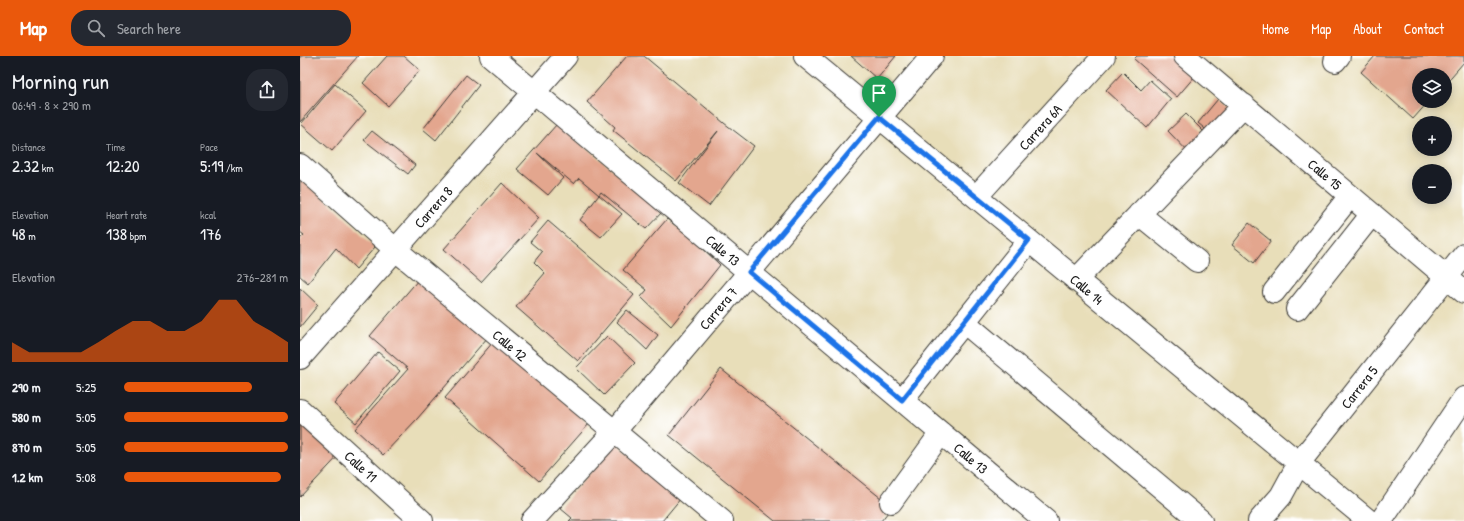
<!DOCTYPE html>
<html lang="en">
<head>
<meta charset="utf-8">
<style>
	:root { --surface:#171b24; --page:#242831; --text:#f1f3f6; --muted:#9ea1a6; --accent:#ea580c }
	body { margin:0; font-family:"Patrick Hand",sans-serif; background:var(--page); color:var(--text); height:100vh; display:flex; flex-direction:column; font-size:15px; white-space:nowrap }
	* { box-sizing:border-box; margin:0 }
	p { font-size:13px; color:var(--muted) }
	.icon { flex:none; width:22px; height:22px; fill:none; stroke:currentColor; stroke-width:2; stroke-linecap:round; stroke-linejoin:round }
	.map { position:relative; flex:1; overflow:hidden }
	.details { display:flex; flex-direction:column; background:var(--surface); width:300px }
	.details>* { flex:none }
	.fabs { position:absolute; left:1112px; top:12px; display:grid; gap:8px }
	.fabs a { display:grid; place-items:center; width:40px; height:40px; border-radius:50%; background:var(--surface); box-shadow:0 2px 10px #0003; font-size:20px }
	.pin { position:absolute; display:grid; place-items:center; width:34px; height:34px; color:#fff; margin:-41px -17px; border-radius:50% 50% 50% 0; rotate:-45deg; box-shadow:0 0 4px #0007 }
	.pin .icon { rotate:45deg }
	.round { display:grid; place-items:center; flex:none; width:42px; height:42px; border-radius:16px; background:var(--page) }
	.summary { display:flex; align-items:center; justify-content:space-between; height:68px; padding:0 12px }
	h1 { font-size:22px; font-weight:600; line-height:30px }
	.figures { display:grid; grid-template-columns:repeat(3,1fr); gap:6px; height:68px; padding:4px 12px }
	.figures div { display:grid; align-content:center }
	.figures b { font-size:17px; font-weight:600 }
	.figures small { font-size:11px; font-weight:400 }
	.figures p { font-size:11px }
	.chart { height:112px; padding:8px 12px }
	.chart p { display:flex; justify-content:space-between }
	.chart svg { width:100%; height:72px; margin-top:4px; fill:var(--accent); opacity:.7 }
	ul { padding:0 12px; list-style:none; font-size:13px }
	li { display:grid; grid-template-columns:64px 48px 1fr; align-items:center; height:30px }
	li i { height:10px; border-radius:5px; background:var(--accent) }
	header { display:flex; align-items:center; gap:24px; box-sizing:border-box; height:56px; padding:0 20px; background:var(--accent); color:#fff }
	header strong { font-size:19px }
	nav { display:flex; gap:22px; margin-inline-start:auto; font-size:14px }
	.search { width:280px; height:36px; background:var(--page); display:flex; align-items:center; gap:10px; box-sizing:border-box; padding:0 14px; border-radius:16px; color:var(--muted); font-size:15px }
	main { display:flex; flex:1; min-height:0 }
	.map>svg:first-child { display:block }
</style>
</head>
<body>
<header>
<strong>Map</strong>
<div class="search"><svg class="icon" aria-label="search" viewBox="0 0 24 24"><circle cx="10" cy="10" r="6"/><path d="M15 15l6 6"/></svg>Search here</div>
<nav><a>Home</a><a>Map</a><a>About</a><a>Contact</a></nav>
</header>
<main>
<section class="details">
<div class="summary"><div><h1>Morning run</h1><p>06:49 · 8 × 290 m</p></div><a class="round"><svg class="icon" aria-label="share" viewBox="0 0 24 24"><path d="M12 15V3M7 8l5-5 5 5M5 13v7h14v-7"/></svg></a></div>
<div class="figures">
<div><p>Distance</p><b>2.32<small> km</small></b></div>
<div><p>Time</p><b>12:20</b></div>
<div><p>Pace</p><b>5:19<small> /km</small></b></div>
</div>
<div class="figures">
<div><p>Elevation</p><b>48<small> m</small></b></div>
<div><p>Heart rate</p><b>138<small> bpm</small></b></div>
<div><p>kcal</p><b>176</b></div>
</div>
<div class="chart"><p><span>Elevation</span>276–281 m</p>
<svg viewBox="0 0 160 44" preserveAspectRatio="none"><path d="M0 44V32L10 38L20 38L30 38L40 38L50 32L60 25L70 19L80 19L90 25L100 25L110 19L120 6L130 6L140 19L150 25L160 32V44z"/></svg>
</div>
<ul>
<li><b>290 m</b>5:25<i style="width:78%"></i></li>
<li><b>580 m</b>5:05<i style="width:100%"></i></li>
<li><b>870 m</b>5:05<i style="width:100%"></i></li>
<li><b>1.2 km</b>5:08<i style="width:96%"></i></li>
</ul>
</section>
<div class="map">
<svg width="1164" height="465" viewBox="0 0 1164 465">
	<rect width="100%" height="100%" fill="#fff"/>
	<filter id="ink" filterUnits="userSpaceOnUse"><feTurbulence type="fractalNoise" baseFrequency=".025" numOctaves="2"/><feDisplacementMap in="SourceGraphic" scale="8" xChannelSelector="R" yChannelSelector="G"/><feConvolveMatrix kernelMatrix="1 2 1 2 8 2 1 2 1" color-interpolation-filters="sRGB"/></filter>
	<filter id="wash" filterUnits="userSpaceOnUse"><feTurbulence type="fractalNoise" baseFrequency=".012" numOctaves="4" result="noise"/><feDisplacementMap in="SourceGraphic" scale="16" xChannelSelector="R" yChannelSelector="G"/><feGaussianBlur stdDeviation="0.9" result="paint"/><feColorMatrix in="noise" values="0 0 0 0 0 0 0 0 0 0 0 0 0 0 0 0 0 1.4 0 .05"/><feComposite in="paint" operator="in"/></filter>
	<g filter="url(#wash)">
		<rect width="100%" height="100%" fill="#e8deb9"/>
		<g id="blocks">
			<path fill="#e3a68e" d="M0,0H58L0,66Z
				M87,0H104L120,14L88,50L63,27Z
				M327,0H344L424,67L454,90L409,150L379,127L418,75L376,125L313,74L315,71L287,46Z
				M551,0H596L577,23Z
				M837,0H873L895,20L877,41L834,3Z
				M1075,0H1164V6L1145,28V19H1119V45H1129L1113,63L1061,16Z
				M823,16L841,34L850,24L871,43L847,72L806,34Z
				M166,19L179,29L136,84L123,73Z
				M35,28L66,55L32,95L1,68Z
				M918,43L936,57L916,82L898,67Z
				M886,58L911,83L893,101L868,75Z
				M257,68L363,155L346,173L301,136L299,139L279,122L274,128L237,97L263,122L248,139L217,113Z
				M72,75L115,109L108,118L64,84Z
				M0,122L30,147L75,191L56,213L36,192L8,227L0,220V183L4,179L0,176Z
				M202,127L239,162L181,226L144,193Z
				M299,139L322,158L301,181L280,164Z
				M367,163L392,182L420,209L371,270L341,241L347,234L323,214Z
				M248,165L334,239L278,305L216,251L245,217L234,206L242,196L230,186Z
				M949,167L971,185L954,207L932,189Z
				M119,223L188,281L117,363L83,399L55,373L108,313L70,280Z
				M0,232L18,249L0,271Z
				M327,254L358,279L347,294L317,266Z
				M307,280L335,307L304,339L276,312Z
				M194,285L289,368L239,425L145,342Z
				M78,296L100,315L56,367L34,348Z
				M421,313L592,451L581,465H475L369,379Z
				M0,356L43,395L0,441Z
				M315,386L381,442L362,465H269L272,462L260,452Z"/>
		</g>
	</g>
	<g filter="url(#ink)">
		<use href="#blocks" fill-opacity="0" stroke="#3b3934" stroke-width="1"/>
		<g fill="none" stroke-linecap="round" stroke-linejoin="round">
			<g stroke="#3b3934" stroke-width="24">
				<path id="street" d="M191,0L746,465
					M505,0L1069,465
					M885,0L1164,236
					M1035,5L1039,0
					M0,109L96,194L422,465
					M676,141L804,0
					M839,158L897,205
					M776,224L944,49
					M974,236L1050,140
					M997,253L1072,158
					M664,266L901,465
					M0,302L266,0
					M602,344L729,185
					M0,354L122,465
					M591,446L641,377
					M232,465L314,376L632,0
					M959,465L981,440L999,407L1164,199
					M1081,465L1164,342"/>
			</g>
			<use href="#street" stroke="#fff" stroke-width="22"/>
		</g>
	</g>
	<g fill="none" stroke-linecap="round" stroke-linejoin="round" filter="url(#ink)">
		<g stroke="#fff" stroke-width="8">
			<path id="route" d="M579,61L729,184L602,344L449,216Z"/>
		</g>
		<use href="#route" stroke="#1a73e8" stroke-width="5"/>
	</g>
	<g text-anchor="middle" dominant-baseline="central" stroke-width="4" stroke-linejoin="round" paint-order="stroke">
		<g font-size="14" fill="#1c1c1c" stroke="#fff">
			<text transform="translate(740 71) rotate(-48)">Carrera 6A</text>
			<text transform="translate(1025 118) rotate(40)">Calle 15</text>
			<text transform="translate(133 151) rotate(-49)">Carrera 8</text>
			<text transform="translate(423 194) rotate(40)">Calle 13</text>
			<text transform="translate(787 233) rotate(40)">Calle 14</text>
			<text transform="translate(418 252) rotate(-50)">Carrera 7</text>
			<text transform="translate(210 289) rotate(40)">Calle 12</text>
			<text transform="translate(1059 331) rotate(-52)">Carrera 5</text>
			<text transform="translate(671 402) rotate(40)">Calle 13</text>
			<text transform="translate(61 410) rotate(42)">Calle 11</text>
		</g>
	</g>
</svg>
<div class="fabs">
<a><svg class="icon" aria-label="layers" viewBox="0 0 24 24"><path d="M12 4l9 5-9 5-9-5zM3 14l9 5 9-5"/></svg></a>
<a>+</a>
<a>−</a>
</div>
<div class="pin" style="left:579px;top:61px;background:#1e9e55"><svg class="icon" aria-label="arrive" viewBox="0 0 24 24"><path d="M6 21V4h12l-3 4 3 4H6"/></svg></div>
</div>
</main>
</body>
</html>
